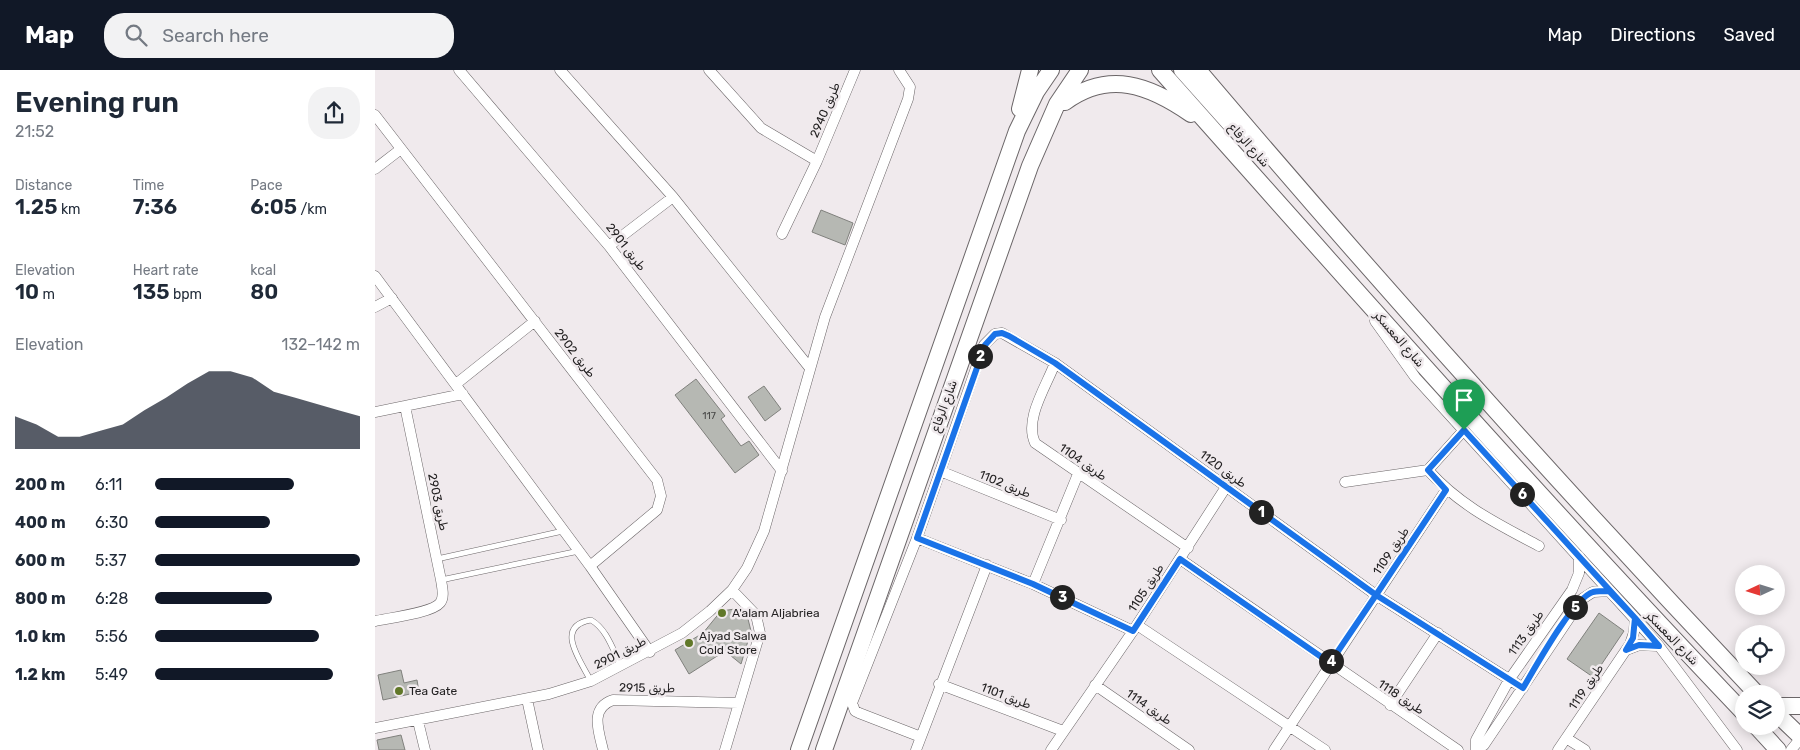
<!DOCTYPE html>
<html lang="en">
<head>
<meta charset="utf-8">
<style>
	:root { --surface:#fff; --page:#f2f2f3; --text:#1f2937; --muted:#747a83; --accent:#111827 }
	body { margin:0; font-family:Rubik,"Noto Naskh Arabic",sans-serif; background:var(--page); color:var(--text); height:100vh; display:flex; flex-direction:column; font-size:19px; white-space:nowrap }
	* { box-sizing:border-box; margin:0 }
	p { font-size:16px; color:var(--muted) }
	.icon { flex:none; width:28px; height:28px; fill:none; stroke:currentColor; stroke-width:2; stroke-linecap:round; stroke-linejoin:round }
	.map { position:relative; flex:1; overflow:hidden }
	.sheet { display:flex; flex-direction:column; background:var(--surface); width:375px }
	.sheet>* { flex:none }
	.needle { width:32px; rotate:266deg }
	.buttons { position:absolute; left:1360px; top:495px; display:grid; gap:10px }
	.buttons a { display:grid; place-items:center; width:50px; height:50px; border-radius:50%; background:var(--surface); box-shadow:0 2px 12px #0003; font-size:25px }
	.pin { position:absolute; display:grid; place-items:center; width:42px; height:42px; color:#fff; margin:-51px -21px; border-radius:50% 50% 50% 0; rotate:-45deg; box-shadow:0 0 5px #0007 }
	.pin .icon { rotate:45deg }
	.km { position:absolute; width:25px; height:25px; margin:-12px; border-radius:50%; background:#222; color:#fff; font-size:14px; line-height:25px; text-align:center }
	.round { display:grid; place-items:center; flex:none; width:52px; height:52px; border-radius:20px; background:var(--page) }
	.overview { display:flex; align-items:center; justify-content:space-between; height:85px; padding:0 15px }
	h1 { font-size:28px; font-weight:600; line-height:38px }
	.figures { display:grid; grid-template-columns:repeat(3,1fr); gap:8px; height:85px; padding:5px 15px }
	.figures div { display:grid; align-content:center }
	.figures b { font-size:21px; font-weight:600 }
	.figures small { font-size:14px; font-weight:400 }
	.figures p { font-size:14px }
	.chart { height:140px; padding:10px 15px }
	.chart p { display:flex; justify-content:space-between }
	.chart svg { width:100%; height:90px; margin-top:5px; fill:var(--accent); opacity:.7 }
	ul { padding:0 15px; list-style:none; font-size:16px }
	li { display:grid; grid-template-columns:80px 60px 1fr; align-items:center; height:38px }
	li i { height:12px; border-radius:6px; background:var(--accent) }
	header { display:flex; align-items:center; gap:30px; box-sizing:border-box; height:70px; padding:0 25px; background:var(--accent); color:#fff }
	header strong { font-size:24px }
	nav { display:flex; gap:28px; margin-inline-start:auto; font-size:18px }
	.search { width:350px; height:45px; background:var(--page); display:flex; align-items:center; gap:12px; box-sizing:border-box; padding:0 18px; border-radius:20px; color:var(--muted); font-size:19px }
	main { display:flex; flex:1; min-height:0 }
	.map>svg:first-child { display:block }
</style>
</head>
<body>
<header>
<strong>Map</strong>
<div class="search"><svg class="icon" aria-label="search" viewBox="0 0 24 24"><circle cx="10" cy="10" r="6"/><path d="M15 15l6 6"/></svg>Search here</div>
<nav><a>Map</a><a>Directions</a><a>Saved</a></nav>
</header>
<main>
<section class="sheet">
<div class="overview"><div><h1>Evening run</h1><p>21:52</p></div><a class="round"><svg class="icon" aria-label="share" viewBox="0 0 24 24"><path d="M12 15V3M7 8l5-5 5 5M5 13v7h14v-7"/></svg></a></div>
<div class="figures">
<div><p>Distance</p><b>1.25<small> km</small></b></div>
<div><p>Time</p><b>7:36</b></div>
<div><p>Pace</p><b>6:05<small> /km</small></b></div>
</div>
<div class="figures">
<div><p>Elevation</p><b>10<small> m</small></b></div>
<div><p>Heart rate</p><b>135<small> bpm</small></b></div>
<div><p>kcal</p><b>80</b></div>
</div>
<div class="chart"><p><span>Elevation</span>132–142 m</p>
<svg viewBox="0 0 160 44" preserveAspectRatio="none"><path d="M0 44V28L10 32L20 38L30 38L40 35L50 32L60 25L70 19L80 12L90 6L100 6L110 9L120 16L130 19L140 22L150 25L160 28V44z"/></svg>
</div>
<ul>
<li><b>200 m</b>6:11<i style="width:68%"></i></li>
<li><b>400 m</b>6:30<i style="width:56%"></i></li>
<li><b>600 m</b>5:37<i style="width:100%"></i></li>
<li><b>800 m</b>6:28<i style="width:57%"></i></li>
<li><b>1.0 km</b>5:56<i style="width:80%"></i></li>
<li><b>1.2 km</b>5:49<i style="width:87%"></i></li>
</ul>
</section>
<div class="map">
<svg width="1425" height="680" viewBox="0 0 1425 680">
	<rect width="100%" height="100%" fill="#f0eaed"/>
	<path fill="#b6b8b3" stroke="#80817d" d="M446,140L478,153L470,175L437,162Z
		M321,309L350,346L346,349L366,376L374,371L384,385L360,403L300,325Z
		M389,316L406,339L390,351L373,327Z
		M360,539L373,549L376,561L366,594L350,581L314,604L300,580L328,563L346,541Z
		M1224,543L1249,561L1218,607L1192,589Z
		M26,600L29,613L42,610L44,622L8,630L3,605Z
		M26,665L30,680H4L2,670Z"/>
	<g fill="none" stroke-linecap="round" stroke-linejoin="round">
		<g stroke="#6b6668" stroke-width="6">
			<path id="lane" d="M62,489L188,461
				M66,510L204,481
				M216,611C205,590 179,556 216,550C232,559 238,580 246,596"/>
		</g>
		<g stroke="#6b6668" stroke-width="11">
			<path id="street" d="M84,0L234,176L407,401
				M185,0L298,127L434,297
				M334,0L386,58L442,91
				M0,45L282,410L286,426L282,440L215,496
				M0,99L26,79
				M407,164L442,91L480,0
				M234,176L298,127
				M0,206L215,496L275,582
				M0,237L17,228
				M1000,251L1040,307L1284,576L1362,680
				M680,293C671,317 649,349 660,373L813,478
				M81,314L160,251
				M0,342L88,324
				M1053,400C1085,436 1123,454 1164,476
				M565,401L686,450
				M970,412L1053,400L1089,360
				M542,468L658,514L758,561
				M805,489L1083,680
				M658,514L703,404
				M0,551C14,548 57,543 65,533C70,527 67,517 66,510L30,336
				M762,555L950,680
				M1251,580L1264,575L1284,576
				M564,614L688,661
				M720,615L814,680
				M152,629L163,680
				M1015,635L1063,563
				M43,651L50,680
				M0,658L174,624L216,611L307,563L335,541L357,520L372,498L389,461L450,247L533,29L535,17L524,0
				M546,667L484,643L480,641L477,633L542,468L609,275L620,264L627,263L680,293L1001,525L1148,618
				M1191,668L1210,680
				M228,680C224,662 214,638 238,630L364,633
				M350,680L385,563L381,545L357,520
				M541,680L612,495
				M676,680L758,561L851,417
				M899,680L1071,420
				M1101,680V670L1134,610L1197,520L1204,503V486
				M1101,680L1109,675L1207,529L1218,522L1234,521
				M1183,680L1255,574L1259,562L1260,548
				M1416,680L1425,669"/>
		</g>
		<g stroke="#6b6668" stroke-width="18">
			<path id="primary" d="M785,0C978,217 1169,433 1369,643
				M807,0L857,56
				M823,0C1004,213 1190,421 1382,624
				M690,32C734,0 774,15 816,44
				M645,39L655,0
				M1401,636H1425
				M1401,643L1425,666
				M1381,656L1403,680
				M424,680L642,61L661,22L676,0
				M449,680L655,96L682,34L705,0"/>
		</g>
		<use href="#lane" stroke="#fff" stroke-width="5"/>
		<use href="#street" stroke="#fff" stroke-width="10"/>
		<use href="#primary" stroke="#fff" stroke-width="16"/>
	</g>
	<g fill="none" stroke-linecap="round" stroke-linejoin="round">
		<g stroke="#fff" stroke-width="10">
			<path id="route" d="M1089,360L1053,400L1071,420L1001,525L680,293L634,266L627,263L620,264L610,275L542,468L658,514L758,561L805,489L955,593L1001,525L1148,618C1160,598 1198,528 1218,522C1223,521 1229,521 1234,521L1260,548L1258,568L1251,580L1264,575L1284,576L1260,548L1089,360"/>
		</g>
		<use href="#route" stroke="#1a73e8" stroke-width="6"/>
	</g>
	<g fill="#617829" stroke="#f0eaed" stroke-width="2">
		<circle cx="347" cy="543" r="5"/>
		<circle cx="314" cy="573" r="5"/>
		<circle cx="24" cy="621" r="5"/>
	</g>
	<g text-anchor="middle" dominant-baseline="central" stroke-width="5" stroke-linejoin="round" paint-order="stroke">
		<g font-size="10" fill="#484847">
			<text x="334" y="346">117</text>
		</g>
		<g font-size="12" fill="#242223" stroke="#f0eaed">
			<text transform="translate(450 40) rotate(-67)">طريق 2940</text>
			<text transform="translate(874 75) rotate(48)">شارع الرفاع</text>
			<text transform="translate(251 177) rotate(52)">طريق 2901</text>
			<text transform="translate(1024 269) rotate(49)">شارع المعسكر</text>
			<text transform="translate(200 283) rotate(52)">طريق 2902</text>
			<text transform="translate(569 336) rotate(-70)">شارع الرفاع</text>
			<text transform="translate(708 392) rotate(35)">طريق 1104</text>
			<text transform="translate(848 399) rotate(36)">طريق 1120</text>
			<text transform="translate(630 414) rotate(22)">طريق 1102</text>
			<text transform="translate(63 432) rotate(78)">طريق 2903</text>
			<text transform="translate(1016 481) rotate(-56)">طريق 1109</text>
			<text transform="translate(771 518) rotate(-57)">طريق 1105</text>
			<text transform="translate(1151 563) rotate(-55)">طريق 1113</text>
			<text transform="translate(1297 568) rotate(46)">شارع المعسكر</text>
			<text transform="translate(245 583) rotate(-27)">طريق 2901</text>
			<text transform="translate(1211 617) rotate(-56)">طريق 1119</text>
			<text transform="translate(272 618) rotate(1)">طريق 2915</text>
			<text transform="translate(631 626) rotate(21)">طريق 1101</text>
			<text transform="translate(1026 627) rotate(34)">طريق 1118</text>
			<text transform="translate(774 637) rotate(35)">طريق 1114</text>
		</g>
		<g font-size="12" fill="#242223" stroke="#f0eaed" text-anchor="start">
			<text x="357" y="543">A'alam Aljabriea</text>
			<text x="324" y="566">Ajyad Salwa<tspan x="324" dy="14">Cold Store</tspan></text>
			<text x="34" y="621">Tea Gate</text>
		</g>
	</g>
</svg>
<div class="buttons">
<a><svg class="needle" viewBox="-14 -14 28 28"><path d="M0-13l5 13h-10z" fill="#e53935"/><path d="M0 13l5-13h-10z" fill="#747a83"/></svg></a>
<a><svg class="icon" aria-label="locate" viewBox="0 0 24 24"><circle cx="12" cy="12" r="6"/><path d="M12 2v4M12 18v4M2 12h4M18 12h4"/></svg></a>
<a><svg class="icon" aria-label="layers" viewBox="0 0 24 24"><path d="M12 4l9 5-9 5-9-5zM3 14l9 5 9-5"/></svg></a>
</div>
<div class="pin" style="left:1089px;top:360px;background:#1e9e55"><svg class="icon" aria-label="arrive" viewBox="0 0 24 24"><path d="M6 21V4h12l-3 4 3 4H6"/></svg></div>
<b class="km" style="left:886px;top:442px">1</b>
<b class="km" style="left:605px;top:286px">2</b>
<b class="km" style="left:687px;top:527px">3</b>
<b class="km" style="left:956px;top:591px">4</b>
<b class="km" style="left:1200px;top:537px">5</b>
<b class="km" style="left:1147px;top:424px">6</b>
</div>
</main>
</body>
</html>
